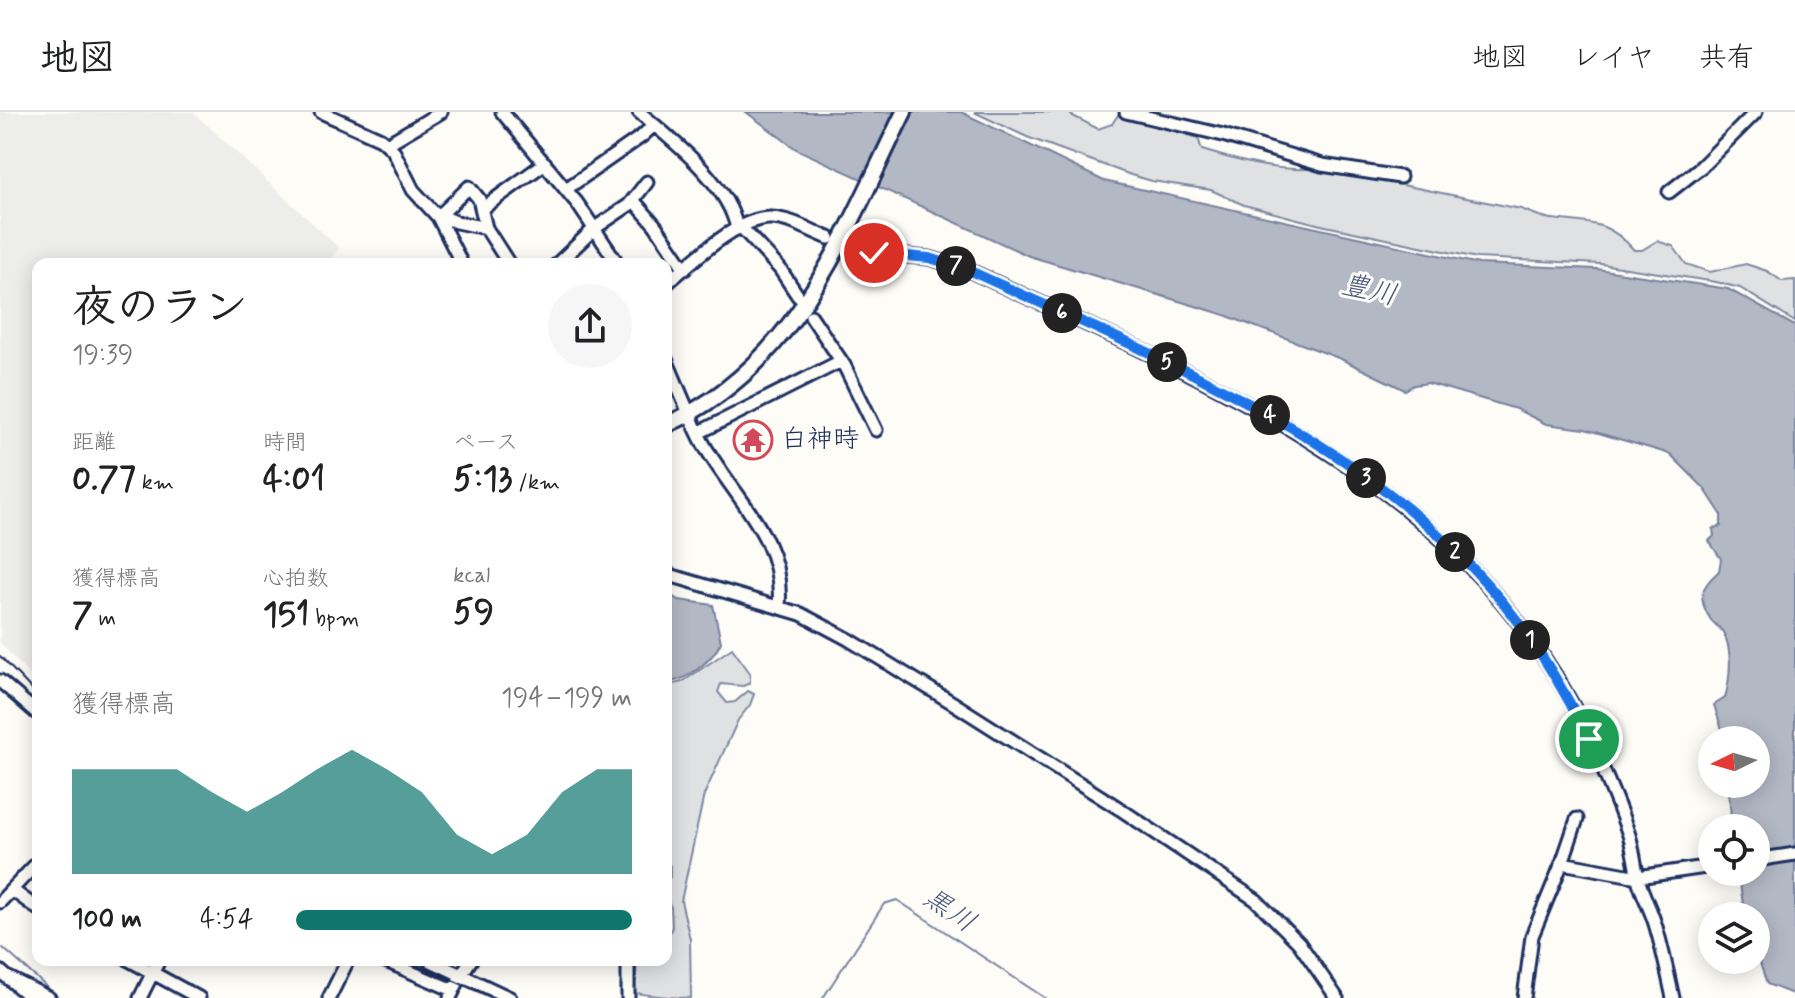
<!DOCTYPE html>
<html lang="ja">
<head>
<meta charset="utf-8">
<style>
	:root { --surface:#fff; --page:#f6f6f6; --text:#202124; --muted:#757577; --line:#e0e0e0; --accent:#0f766e }
	body { margin:0; font-family:Mynerve,"Klee One",sans-serif; background:var(--page); color:var(--text); height:100vh; display:flex; flex-direction:column; font-size:30px; white-space:nowrap }
	* { box-sizing:border-box; margin:0 }
	p { font-size:26px; color:var(--muted) }
	.icon { flex:none; width:44px; height:44px; fill:none; stroke:currentColor; stroke-width:2; stroke-linecap:round; stroke-linejoin:round }
	.map { position:relative; flex:1; overflow:hidden }
	.sheet { position:absolute; left:32px; top:146px; width:640px; height:708px; display:flex; flex-direction:column; background:var(--surface); border-radius:16px; box-shadow:0 4px 20px #0003 }
	.sheet>* { flex:none }
	.needle { width:52px; rotate:265deg }
	.controls { position:absolute; left:1698px; top:614px; display:grid; gap:16px }
	.controls a { display:grid; place-items:center; width:72px; height:72px; border-radius:50%; background:var(--surface); box-shadow:0 4px 20px #0003; font-size:40px }
	.pin { position:absolute; display:grid; place-items:center; width:68px; height:68px; color:#fff; margin:-34px; border:4px solid #fff; border-radius:50%; box-shadow:0 2px 8px #0007 }
	.km { position:absolute; width:40px; height:40px; margin:-20px; border-radius:50%; background:#222; color:#fff; font-size:22px; line-height:40px; text-align:center }
	.round { display:grid; place-items:center; flex:none; width:84px; height:84px; border-radius:42px; background:var(--page) }
	.summary { display:flex; align-items:center; justify-content:space-between; height:136px; padding:0 40px }
	h1 { font-size:44px; font-weight:700; line-height:60px }
	.metrics { display:grid; grid-template-columns:repeat(3,1fr); gap:12px; height:136px; padding:8px 40px }
	.metrics div { display:grid; align-content:center }
	.metrics b { font-size:34px; font-weight:700 }
	.metrics small { font-size:22px; font-weight:400 }
	.metrics p { font-size:22px }
	.chart { height:224px; padding:16px 40px }
	.chart p { display:flex; justify-content:space-between }
	.chart svg { width:100%; height:144px; margin-top:8px; fill:var(--accent); opacity:.7 }
	ul { padding:0 40px; list-style:none; font-size:26px }
	li { display:grid; grid-template-columns:128px 96px 1fr; align-items:center; height:60px }
	li i { height:20px; border-radius:10px; background:var(--accent) }
	header { display:flex; align-items:center; gap:48px; box-sizing:border-box; height:112px; padding:0 40px; background:var(--surface); border-bottom:2px solid var(--line) }
	header strong { font-size:38px }
	nav { display:flex; gap:44px; margin-inline-start:auto; font-size:28px }
	.map>svg:first-child { display:block }
</style>
</head>
<body>
<header>
<strong>地図</strong>
<nav><a>地図</a><a>レイヤ</a><a>共有</a></nav>
</header>
<div class="map">
<svg width="1795" height="886" viewBox="0 0 1795 886">
	<rect width="100%" height="100%" fill="#fdfcf7"/>
	<filter id="ink" filterUnits="userSpaceOnUse"><feTurbulence type="fractalNoise" baseFrequency=".0125" numOctaves="2"/><feDisplacementMap in="SourceGraphic" scale="16" xChannelSelector="R" yChannelSelector="G"/><feConvolveMatrix kernelMatrix="1 2 1 2 8 2 1 2 1" color-interpolation-filters="sRGB"/></filter>
	<g filter="url(#ink)">
		<path fill="#edeeec" d="M0,0H193L339,136L331,146V152H38V573L0,530Z"/>
		<path fill="#e0e1e3" stroke="#7e88a0" stroke-width="2" d="M974,0H1070L1071,3L1098,17L1112,12L1118,3L1128,4L1198,26L1202,38C1238,49 1280,61 1318,56L1521,97C1531,101 1542,106 1552,107C1589,111 1608,108 1634,138H1642L1657,129L1673,134L1686,152L1710,160L1746,152L1767,159L1782,169L1795,168V210L1740,176L1716,170L1601,152L1477,146L1321,113L1244,93L1211,78L1152,69L1131,63L1027,25Z
			M732,536L750,561V571L743,574L721,572L718,580L727,591L735,590L748,579L754,582L750,593L738,608L704,683L681,789L690,827L691,886C671,886 655,884 635,881L637,848H666V828L672,815L671,795L666,788V770L670,765V754L666,748V574L682,570Z"/>
		<path fill="#b3b8c5" stroke="#76819c" stroke-width="2" d="M746,0H961L1104,69L1479,152L1597,157L1728,177L1795,214V883L1767,872L1756,839V804H1745L1738,760H1756V716H1732L1728,672H1756V628H1722L1723,621L1714,593L1725,586C1730,568 1733,540 1724,522C1721,516 1715,513 1711,508C1696,485 1701,475 1719,459L1721,447L1709,429L1714,424L1713,417L1721,414V402L1704,376L1670,342L1585,317L1546,312L1516,297L1428,271L1414,273L1405,278L1341,247L1222,202L1029,144L796,37Z
			M671,484L679,488L713,493L721,530C714,547 685,571 666,570V485Z"/>
		<g fill="none" stroke-linecap="round" stroke-linejoin="round">
			<path stroke="#76819c" stroke-width="2" d="M3,836L59,886
				M823,886L884,792L897,788L1045,886"/>
			<g stroke="#1b2f5e" stroke-width="17">
				<path id="minor" d="M321,0L381,27L393,38L413,78L438,105L462,152
					M502,0L577,91L618,152
					M639,0C672,28 729,72 737,117
					M1126,0L1223,23L1322,53L1400,65
					M387,32L441,0
					M566,77L642,24L654,13
					M1669,80L1701,55L1756,0
					M634,89L655,113L685,157
					M483,96L545,51
					M440,103L456,110L486,116L509,152
					M438,105L469,75L479,87L486,116
					M741,115L780,157L798,184
					M849,134L874,141L929,146L964,156C1205,267 1471,370 1590,628C1604,659 1618,691 1629,723C1634,739 1635,755 1639,770C1644,786 1652,800 1656,815C1663,839 1668,863 1673,886
					M557,152L595,116L629,93L647,70
					M666,172C691,151 736,106 770,106C790,106 811,119 829,126
					M811,204L844,253L876,318
					M666,247C678,275 689,304 703,331C733,385 785,426 779,494
					M698,321L841,249
					M666,462L801,502L848,527L953,591L1120,697L1256,788L1299,831L1337,886
					M0,569L38,602
					M1756,748L1795,742
					M1562,751L1577,707
					M12,778L38,797
					M0,790L38,750
					M129,848L199,886
					M383,848L453,878
					M429,848L461,863L450,886
					M471,848L461,863L510,886
					M0,859L31,886
					M9,866L49,886
					M140,886L159,848
					M329,886L348,848
					M628,886V848
					M1524,886L1532,824L1562,751L1638,765L1712,754"/>
			</g>
			<g stroke="#1b2f5e" stroke-width="20">
				<path id="major" d="M666,313C798,254 844,121 904,0"/>
			</g>
			<use href="#minor" stroke="#fdfcf7" stroke-width="11"/>
			<use href="#major" stroke="#fdfcf7" stroke-width="14"/>
			<path stroke="#1b2f5e" stroke-width="2" d="M0,544L38,584
				M407,848L493,886"/>
		</g>
	</g>
	<g fill="none" stroke-linecap="round" stroke-linejoin="round" filter="url(#ink)">
		<g stroke="#fff" stroke-width="16">
			<path id="route" d="M874,141L929,146L964,156C1158,246 1377,328 1513,503C1543,541 1567,584 1589,627"/>
		</g>
		<use href="#route" stroke="#1a73e8" stroke-width="10"/>
	</g>
	<defs>
		<g id="temple-ring" transform="scale(2)"><circle r="9.5" fill="#fdfcf7" stroke="#d1495b" stroke-width="1.5"/><path d="M0-6L5-2H3V0L6.5 2.5H4V6H1.5V3h-3V6H-4V2.5H-6.5L-3 0V-2H-5Z" fill="#d1495b"/></g>
	</defs>
	<g fill-rule="evenodd">
		<use href="#temple-ring" x="753" y="328"/>
	</g>
	<g text-anchor="middle" dominant-baseline="central" stroke-width="6" stroke-linejoin="round" paint-order="stroke">
		<g font-size="26" fill="#1b2f5e" stroke="#fdfcf7" text-anchor="start">
			<text x="781" y="328">白神時</text>
		</g>
		<g font-size="28" font-style="italic" fill="#49587d" stroke="#fdfcf7">
			<text transform="translate(1369 179) rotate(13)">豊川</text>
			<text transform="translate(949 799) rotate(34)">黒川</text>
		</g>
	</g>
</svg>
<div class="controls">
<a><svg class="needle" viewBox="-14 -14 28 28"><path d="M0-13l5 13h-10z" fill="#e53935"/><path d="M0 13l5-13h-10z" fill="#757577"/></svg></a>
<a><svg class="icon" aria-label="locate" viewBox="0 0 24 24"><circle cx="12" cy="12" r="6"/><path d="M12 2v4M12 18v4M2 12h4M18 12h4"/></svg></a>
<a><svg class="icon" aria-label="layers" viewBox="0 0 24 24"><path d="M12 4l9 5-9 5-9-5zM3 14l9 5 9-5"/></svg></a>
</div>
<div class="pin" style="left:1589px;top:627px;background:#1e9e55"><svg class="icon" aria-label="arrive" viewBox="0 0 24 24"><path d="M6 21V4h12l-3 4 3 4H6"/></svg></div>
<div class="pin" style="left:874px;top:141px;background:#d93025"><svg class="icon" aria-label="check" viewBox="0 0 24 24"><path d="M5 12l5 5 9-10"/></svg></div>
<b class="km" style="left:1530px;top:528px">1</b>
<b class="km" style="left:1455px;top:440px">2</b>
<b class="km" style="left:1366px;top:366px">3</b>
<b class="km" style="left:1270px;top:303px">4</b>
<b class="km" style="left:1167px;top:250px">5</b>
<b class="km" style="left:1062px;top:201px">6</b>
<b class="km" style="left:956px;top:154px">7</b>
<section class="sheet">
<div class="summary"><div><h1>夜のラン</h1><p>19:39</p></div><a class="round"><svg class="icon" aria-label="share" viewBox="0 0 24 24"><path d="M12 15V3M7 8l5-5 5 5M5 13v7h14v-7"/></svg></a></div>
<div class="metrics">
<div><p>距離</p><b>0.77<small> km</small></b></div>
<div><p>時間</p><b>4:01</b></div>
<div><p>ペース</p><b>5:13<small> /km</small></b></div>
</div>
<div class="metrics">
<div><p>獲得標高</p><b>7<small> m</small></b></div>
<div><p>心拍数</p><b>151<small> bpm</small></b></div>
<div><p>kcal</p><b>59</b></div>
</div>
<div class="chart"><p><span>獲得標高</span>194–199 m</p>
<svg viewBox="0 0 160 44" preserveAspectRatio="none"><path d="M0 44V12L10 12L20 12L30 12L40 19L50 25L60 19L70 12L80 6L90 12L100 19L110 32L120 38L130 32L140 19L150 12L160 12V44z"/></svg>
</div>
<ul>
<li><b>100 m</b>4:54<i style="width:100%"></i></li>
</ul>
</section>
</div>
</body>
</html>
